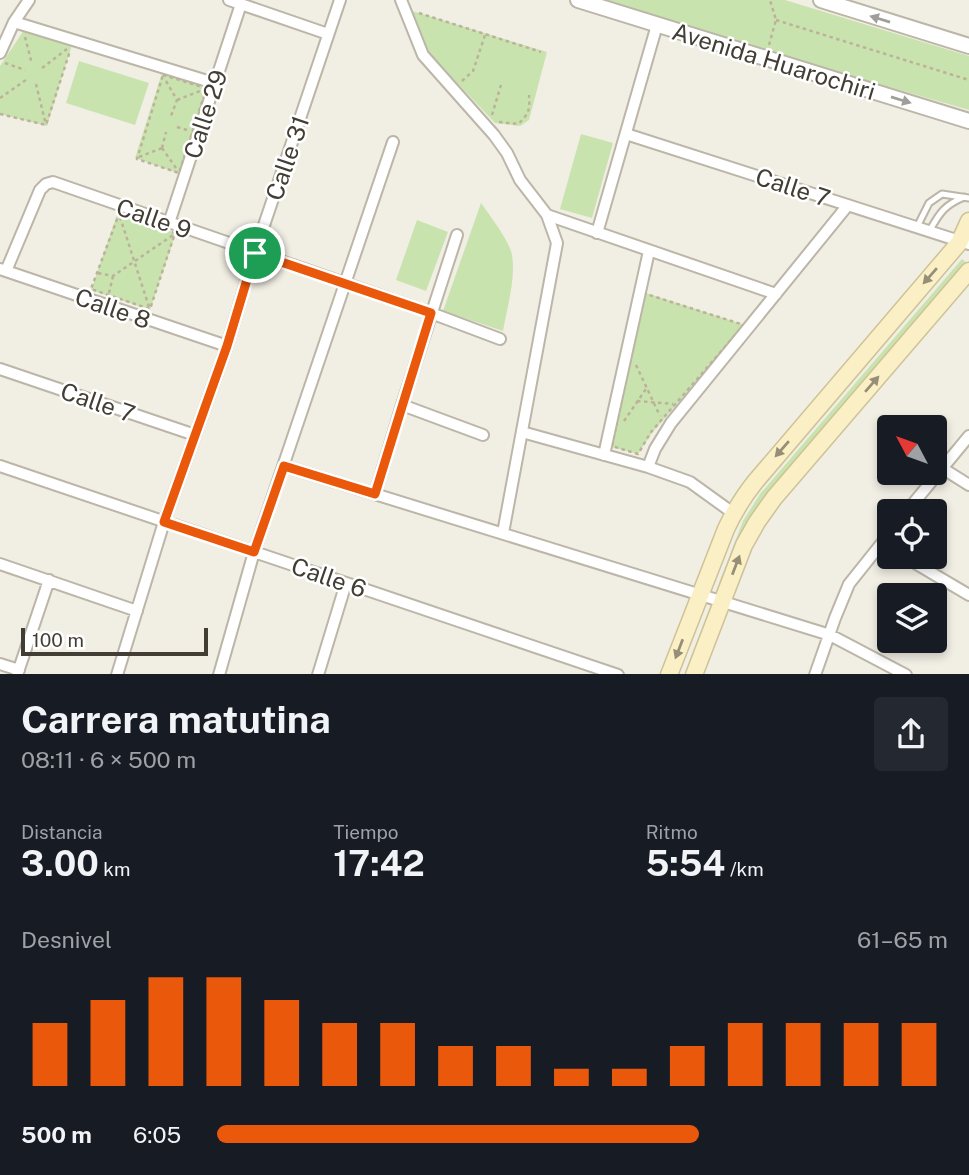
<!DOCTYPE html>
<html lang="es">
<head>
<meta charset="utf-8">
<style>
	:root { --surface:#171b24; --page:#242831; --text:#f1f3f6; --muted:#9ea1a6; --accent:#ea580c }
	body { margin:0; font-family:"Public Sans",sans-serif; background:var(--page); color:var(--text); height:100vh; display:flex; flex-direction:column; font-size:26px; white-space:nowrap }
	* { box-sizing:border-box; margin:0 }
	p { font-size:23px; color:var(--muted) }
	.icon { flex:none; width:38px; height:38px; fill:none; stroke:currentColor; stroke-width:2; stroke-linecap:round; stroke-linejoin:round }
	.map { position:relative; height:674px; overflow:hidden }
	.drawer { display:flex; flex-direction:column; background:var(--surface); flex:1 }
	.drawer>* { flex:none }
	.needle { width:46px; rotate:311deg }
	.controls { position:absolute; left:877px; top:415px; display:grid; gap:14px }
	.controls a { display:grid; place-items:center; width:70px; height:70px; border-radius:7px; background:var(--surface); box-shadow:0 4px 10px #0003; font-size:35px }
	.scale { position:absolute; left:21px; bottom:18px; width:187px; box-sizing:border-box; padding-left:7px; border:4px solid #433e35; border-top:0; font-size:19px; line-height:24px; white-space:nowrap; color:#433e35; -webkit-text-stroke:5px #fff; paint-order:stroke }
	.pin { position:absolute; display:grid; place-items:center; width:60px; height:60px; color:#fff; margin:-30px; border:4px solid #fff; border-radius:50%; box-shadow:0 2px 7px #0007 }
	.round { display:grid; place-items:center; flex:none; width:74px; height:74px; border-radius:7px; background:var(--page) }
	.headline { display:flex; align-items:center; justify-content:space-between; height:119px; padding:0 21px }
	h1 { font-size:38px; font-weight:700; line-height:52px }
	.figures { display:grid; grid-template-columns:repeat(3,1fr); gap:10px; height:119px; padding:7px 21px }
	.figures div { display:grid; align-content:center }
	.figures b { font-size:35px; font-weight:700 }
	.figures small { font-size:19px; font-weight:400 }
	.figures p { font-size:19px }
	.chart { height:196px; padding:14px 21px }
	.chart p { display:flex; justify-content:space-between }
	.chart svg { width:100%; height:126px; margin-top:7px; stroke:var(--accent); stroke-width:6 }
	ul { padding:0 21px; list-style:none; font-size:23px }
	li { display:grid; grid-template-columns:112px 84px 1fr; align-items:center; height:52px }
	li i { height:18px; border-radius:9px; background:var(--accent) }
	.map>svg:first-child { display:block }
</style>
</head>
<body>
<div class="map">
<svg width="969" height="675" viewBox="0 0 969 675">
	<rect width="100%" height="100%" fill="#f1eee4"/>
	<path fill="#c9e3af" d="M607,0H785L969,56V110L817,66Z
		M409,10L547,52L529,120L520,126L495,123L427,51Z
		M24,30L72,45L47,126L0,114V66Z
		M79,61L149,83L135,125L66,103Z
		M162,73L204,87L207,91L180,174L135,158Z
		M581,134L613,143L592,218L560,209Z
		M481,203C490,216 509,240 512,255C516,278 507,308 503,331L443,311Z
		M118,212L176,233L150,310L91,290Z
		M417,220L448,232L426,291L396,280Z
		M962,259L968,264L758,510L725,585L719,583L743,521L760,494Z
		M643,292L745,325L652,433L638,454L611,447Z"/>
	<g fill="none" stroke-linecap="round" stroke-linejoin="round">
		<g stroke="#bcb6a8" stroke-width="9">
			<path id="service" d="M917,227L929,203L942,194L969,198
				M930,230C940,212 945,205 964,197"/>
		</g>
		<g stroke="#bcb6a8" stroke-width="14">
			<path id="minor" d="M229,0L328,34
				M401,0L423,55L494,135L507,153L520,180L547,215L557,243L503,533
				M14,22L214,83
				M0,53L14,22L29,0
				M626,134L969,244
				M547,215L776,294
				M169,223L241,4
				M597,233L657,25
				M0,269L227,346
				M6,271L40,190L46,184L53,182L431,313L500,339
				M0,369L195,435
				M402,405L483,435
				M522,432L648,467L690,482L733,513
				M604,455L649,251
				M0,466L618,675
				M284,466L830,635L906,675
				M648,467L655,449L671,423L848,205
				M942,468L969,485
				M375,494L402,405L457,235
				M907,511L969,436
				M903,556L969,595
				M0,564L137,611
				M0,664L19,670
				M17,675L49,580
				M117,675L164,522L227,346L255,252L340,0
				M219,675L254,552L393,142
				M318,675L346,583
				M815,675L835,618L849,584L889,534"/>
		</g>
		<g stroke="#bcb6a8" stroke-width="18">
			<path id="tertiary" d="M578,0L969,121
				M821,0L969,46"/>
		</g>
		<g stroke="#cec297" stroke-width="19">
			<path id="secondary" d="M669,675L726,529C734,512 743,497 755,482L959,243L969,221
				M694,675L744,545L757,522L774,498L969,271"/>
		</g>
		<path stroke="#bcb29a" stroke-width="2.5" stroke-dasharray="3.5 3.5" stroke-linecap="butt" d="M419,13L541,52
			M776,20L969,80
			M25,37L32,64
			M769,45L776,20L770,0
			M5,63L25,70
			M42,68L67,49
			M163,75L202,87L205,93L179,173L137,159Z
			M166,81L177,100L171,116
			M462,81L473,71L485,35
			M36,84L46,125
			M0,98L26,80
			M177,100L200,91
			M0,114L46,125L70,51
			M492,115L501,85
			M499,122L518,124C529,114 530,110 529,95
			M177,127L187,130
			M162,148L176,168
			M162,148L166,132
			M139,157L162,148
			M119,214L175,233L150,309L91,289Z
			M120,217L149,307
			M98,273L113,276L173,235
			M109,293L113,276
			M643,293L744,325L651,432L638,454L612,446Z
			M636,365L660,416
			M637,401L673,404
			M624,421L646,389"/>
		<use href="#service" stroke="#fff" stroke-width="5"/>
		<use href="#minor" stroke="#fff" stroke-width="10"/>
		<use href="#tertiary" stroke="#fff" stroke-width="14"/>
		<use href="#secondary" stroke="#fbf0c5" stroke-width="16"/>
	</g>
	<defs><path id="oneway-solid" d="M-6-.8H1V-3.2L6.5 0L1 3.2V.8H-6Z" transform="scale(1.75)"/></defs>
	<g fill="#a19e9a">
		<use href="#oneway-solid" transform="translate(880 19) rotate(-163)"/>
		<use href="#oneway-solid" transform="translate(901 100) rotate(17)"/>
	</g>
	<g fill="#968e76">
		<use href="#oneway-solid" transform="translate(930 276) rotate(131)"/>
		<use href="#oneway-solid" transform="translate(872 384) rotate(-49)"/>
		<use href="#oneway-solid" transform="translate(782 449) rotate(131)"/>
		<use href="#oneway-solid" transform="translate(736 565) rotate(-69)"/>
		<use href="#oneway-solid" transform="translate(679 649) rotate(111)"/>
	</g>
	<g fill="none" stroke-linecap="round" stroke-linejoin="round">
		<g stroke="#fff" stroke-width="14">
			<path id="route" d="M255,253L431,313L375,494L284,466L254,552L164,522L227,346Z"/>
		</g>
		<use href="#route" stroke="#ea580c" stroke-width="9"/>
	</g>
	<g text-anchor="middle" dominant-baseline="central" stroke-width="5" stroke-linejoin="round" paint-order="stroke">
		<g font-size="24" fill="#433e35" stroke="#fff">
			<text transform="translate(774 61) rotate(17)">Avenida Huarochiri</text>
			<text transform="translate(205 114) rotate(-72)">Calle 29</text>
			<text transform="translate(287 158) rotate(-71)">Calle 31</text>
			<text transform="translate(793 187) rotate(18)">Calle 7</text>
			<text transform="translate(154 218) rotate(19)">Calle 9</text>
			<text transform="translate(113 308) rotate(19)">Calle 8</text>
			<text transform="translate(98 402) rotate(19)">Calle 7</text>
			<text transform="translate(329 577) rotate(19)">Calle 6</text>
		</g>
	</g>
</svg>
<div class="controls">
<a><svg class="needle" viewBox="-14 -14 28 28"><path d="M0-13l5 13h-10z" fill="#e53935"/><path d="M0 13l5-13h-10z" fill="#9ea1a6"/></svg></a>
<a><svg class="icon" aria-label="locate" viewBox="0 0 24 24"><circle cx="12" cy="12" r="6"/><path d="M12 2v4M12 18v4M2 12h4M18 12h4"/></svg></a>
<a><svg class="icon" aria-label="layers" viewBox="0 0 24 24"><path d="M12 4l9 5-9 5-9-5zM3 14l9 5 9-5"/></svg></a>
</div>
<div class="scale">100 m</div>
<div class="pin" style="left:255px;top:253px;background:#1e9e55"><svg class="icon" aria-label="arrive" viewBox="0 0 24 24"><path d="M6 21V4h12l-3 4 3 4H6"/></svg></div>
</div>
<section class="drawer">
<div class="headline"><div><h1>Carrera matutina</h1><p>08:11 · 6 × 500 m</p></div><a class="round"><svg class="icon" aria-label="share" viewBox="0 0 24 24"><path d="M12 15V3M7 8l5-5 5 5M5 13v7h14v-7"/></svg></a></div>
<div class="figures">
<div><p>Distancia</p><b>3.00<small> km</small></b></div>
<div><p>Tiempo</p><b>17:42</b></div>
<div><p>Ritmo</p><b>5:54<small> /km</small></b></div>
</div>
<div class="chart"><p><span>Desnivel</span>61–65 m</p>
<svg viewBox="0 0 160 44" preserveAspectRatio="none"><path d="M5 44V22M15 44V14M25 44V6M35 44V6M45 44V14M55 44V22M65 44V22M75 44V30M85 44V30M95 44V38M105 44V38M115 44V30M125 44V22M135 44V22M145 44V22M155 44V22"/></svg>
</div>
<ul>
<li><b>500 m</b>6:05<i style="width:66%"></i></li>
</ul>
</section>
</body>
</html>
